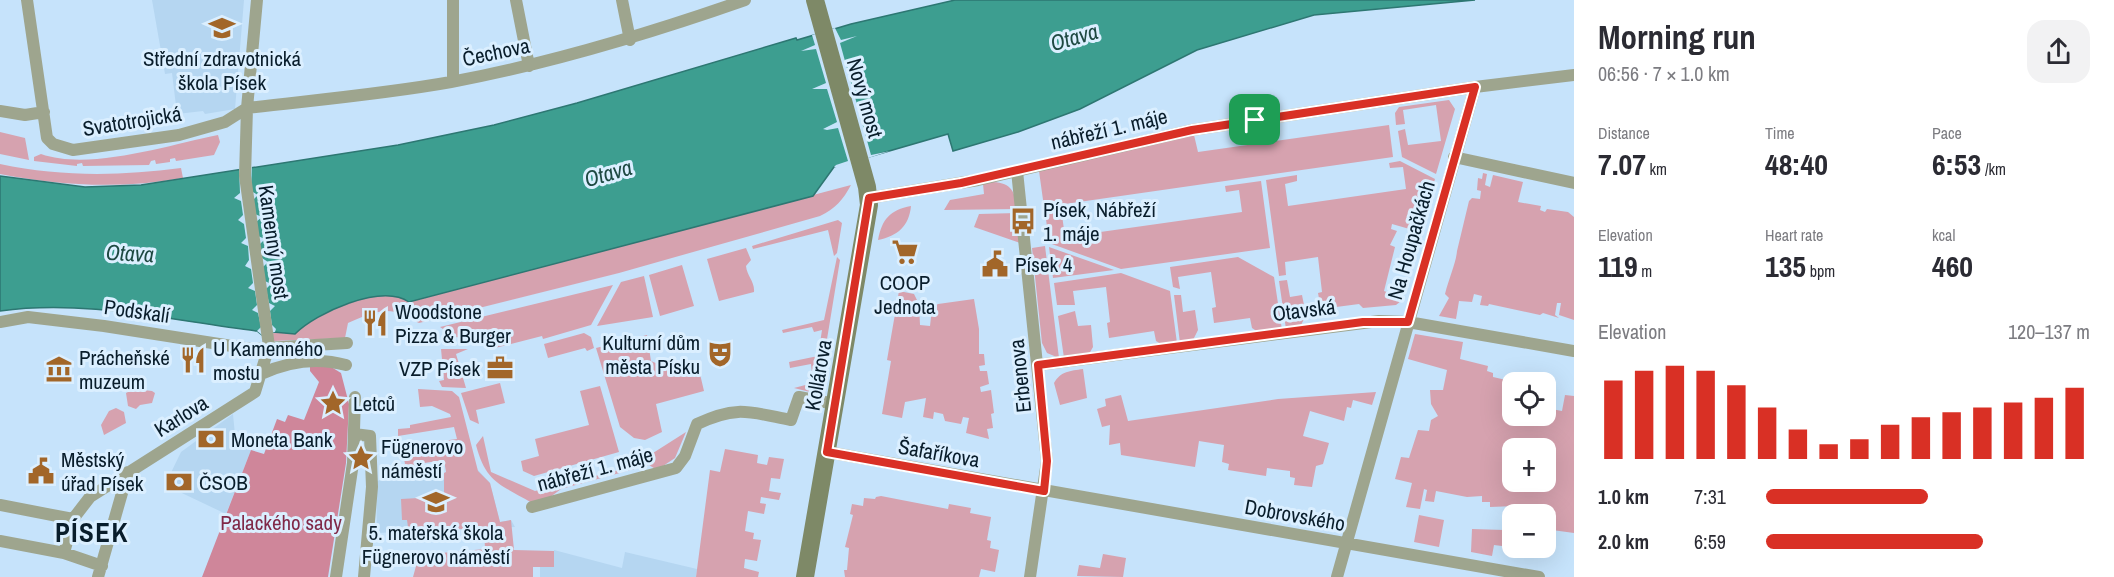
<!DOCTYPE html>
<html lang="en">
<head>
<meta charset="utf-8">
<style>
	:root { --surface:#fff; --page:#f2f2f3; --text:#2b2b33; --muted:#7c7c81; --accent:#d93025 }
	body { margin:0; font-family:"Archivo Narrow",sans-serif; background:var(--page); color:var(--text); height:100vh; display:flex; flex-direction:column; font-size:22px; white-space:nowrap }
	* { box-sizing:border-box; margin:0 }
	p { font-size:20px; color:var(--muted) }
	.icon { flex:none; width:33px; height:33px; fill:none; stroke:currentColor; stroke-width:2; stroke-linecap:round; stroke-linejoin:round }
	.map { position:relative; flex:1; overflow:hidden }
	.details { display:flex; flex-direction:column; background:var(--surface); width:540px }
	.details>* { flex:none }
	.buttons { position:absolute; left:1502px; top:372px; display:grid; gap:12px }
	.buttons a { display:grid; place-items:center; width:54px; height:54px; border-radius:12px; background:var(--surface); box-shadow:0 6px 24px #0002; font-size:30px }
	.pin { position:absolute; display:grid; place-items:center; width:51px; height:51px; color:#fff; margin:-26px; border-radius:12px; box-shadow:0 3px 9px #0006 }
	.round { display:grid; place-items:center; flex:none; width:63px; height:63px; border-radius:18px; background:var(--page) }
	.headline { display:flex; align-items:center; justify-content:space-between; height:102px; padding:0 24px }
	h1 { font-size:33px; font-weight:700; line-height:45px }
	.stats { display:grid; grid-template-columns:repeat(3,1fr); gap:9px; height:102px; padding:6px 24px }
	.stats div { display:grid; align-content:center }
	.stats b { font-size:30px; font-weight:700 }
	.stats small { font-size:16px; font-weight:400 }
	.stats p { font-size:16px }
	.chart { height:168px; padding:12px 24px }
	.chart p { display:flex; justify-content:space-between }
	.chart svg { width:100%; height:108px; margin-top:6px; stroke:var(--accent); stroke-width:6 }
	ul { padding:0 24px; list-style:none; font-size:20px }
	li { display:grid; grid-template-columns:96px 72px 1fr; align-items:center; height:45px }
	li i { height:15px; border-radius:8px; background:var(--accent) }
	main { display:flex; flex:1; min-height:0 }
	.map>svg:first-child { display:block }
</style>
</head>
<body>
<main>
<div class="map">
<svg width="1574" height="577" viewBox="0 0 1574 577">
	<rect width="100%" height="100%" fill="#c6e3fb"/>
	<path fill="#b5d6f1" d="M152,0H244L235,109L205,114L203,111L177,114L172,73L165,74Z
		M233,414L236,446L251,450L226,514L165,485L181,452Z
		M478,470L490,483L500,522L511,520L515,527L377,533L376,481L412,475L413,477Z
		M554,550L622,568L625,552L697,569L696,577H540V567L554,566Z"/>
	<path fill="#d6a2af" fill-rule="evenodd" d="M1449,100L1455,109L1436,174L1402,157L1398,131L1405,129L1408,145L1441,141L1436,105L1403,110L1405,124L1396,125L1395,113L1399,107Z
		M1389,125L1393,157L1044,207L1039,171L1194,135L1198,152Z
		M0,132L25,138L29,160L0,154Z
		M218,135L220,142L214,155L176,161L175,158L170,159V162L156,164L155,160L151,161L149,165L83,166L82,163L77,164V166L34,161V157L41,154C90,171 168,145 218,135Z
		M1400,161L1435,179L1420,232L1392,224L1391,229L1397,231L1390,245L1395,247L1384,291L1392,294L1393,289L1404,292L1401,301L1396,305L1363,308L1359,304L1321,309L1318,293L1322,292L1318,257L1285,262L1286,275L1279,276L1266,180L1297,175V181L1285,184L1288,206L1406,189L1403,167L1390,168L1389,163Z
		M0,164C61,177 120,176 181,168L183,178C122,189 61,186 0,174Z
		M1483,173L1487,174L1485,185L1490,187L1493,175L1523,182L1518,202L1541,206L1540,210L1545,212L1547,209L1568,212L1574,217V320L1559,315L1561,303H1557L1555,315L1559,318L1543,313L1540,315L1489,304L1488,306L1480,305L1482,296L1474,294L1472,302L1459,301L1456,319L1439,316L1449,298L1445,294C1449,278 1456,263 1457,251L1469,201L1472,198L1480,199L1481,191L1477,190L1478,178L1482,179Z
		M1261,181L1270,248L1121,269L1049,243L1045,211L1074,208L1075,213L1062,215L1065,237L1242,212L1239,190L1226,192L1225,186Z
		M993,182C1012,183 1015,192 1017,209L944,210L950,200L984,194L983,184Z
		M851,185C843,200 835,209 820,216L619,273L419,323C412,320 408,317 401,314C384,306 364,316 348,323L345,338L273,341L271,332L295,334C317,313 381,283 410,302Z
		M911,206C909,226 898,236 878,240C882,219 890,210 911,206Z
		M1017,213L1020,243L974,227L979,214Z
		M838,220L842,223L837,253L834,256L828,230L753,249L752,246Z
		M1045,246L1059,358L1047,353L1042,343L1032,248Z
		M1049,247L1114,270L1053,278Z
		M746,248L751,260L746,266C747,276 755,282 754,292L719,301L707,259Z
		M837,257L840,260L818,394L794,388L813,383L811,364L790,368L789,362L818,356L822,330L814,332L812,327L783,333L782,330L824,320Z
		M1238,257L1274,277L1282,330L1258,332L1252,328L1250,318L1214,323L1212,308L1216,307L1211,272L1178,277L1180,289L1173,287L1170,267Z
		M682,265L694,306L660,316L649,275Z
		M1121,273L1170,291L1177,343L1161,344L1156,341L1154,331L1109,338L1107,323L1110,322L1106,287L1073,291L1075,305H1057L1054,283Z
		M644,276L653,317L597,326L621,282Z
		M1287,280L1290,297L1302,295L1306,315L1300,327L1286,329L1279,281Z
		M613,285L591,325L543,339L542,336L491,349L485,340L455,337L440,327Z
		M899,291L914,294L919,304L920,325L930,326L932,308L938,304L974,299L979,329V354H984L985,365L979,366L980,371H987L989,384L980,387L981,392L991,390L994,413L991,414L993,428L987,429L989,439L966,433L969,418L963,417L961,424L945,421L943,414L934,412L933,419L923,417L926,398L905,402L902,418L882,414L891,361L887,360Z
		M1174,295H1181L1183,312L1195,310L1198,330L1193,340L1180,343Z
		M1075,311L1078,326L1091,325L1093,347L1089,354L1064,358L1058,316Z
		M584,333L591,337L594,348L587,351L585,348L548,358L544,344Z
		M1415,334L1463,342L1460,359L1488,366L1487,371L1493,373V377L1506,380L1505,384L1512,386V416H1545V401L1546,408L1562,411L1565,395L1574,396V533L1545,529V514H1516L1515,506L1490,507V502H1482V496L1467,497L1436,491L1434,502L1425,501L1427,490L1424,489L1420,509L1406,507L1412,483L1395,479L1401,457L1409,458L1418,430L1429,431L1431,420L1438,416L1431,404L1430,390H1443L1447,370L1408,359ZM1512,448H1545V482H1512Z
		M647,335L651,361L658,364L671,362L673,367L687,364L690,376L700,374L704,391L656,404L662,432L645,440L634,438L620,427L596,348Z
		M441,349H468L456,354L466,388L442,387L439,381L444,380Z
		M1083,369L1087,398L1060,405L1054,383C1061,371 1070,371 1083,369Z
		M500,383L505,403L476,410L479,424L470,420L461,393Z
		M600,386L619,452L534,476L523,471L521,461L539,456L535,439L589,425L580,391Z
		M134,389L152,391L155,393L152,403L140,405L136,409L128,406L126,393Z
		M418,389L452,391L459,397L478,471L490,483L500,522L511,520L514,550L554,551V567H533V577H413L419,555L485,549L484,528L402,532V528L408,527L407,520H402L401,499L437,497L438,501L444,500V473L446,472L444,460L418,464L421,476H405V470H402V464H405L402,448L407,447L408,452L419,449V444L457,439L454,427L398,436V429L410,428V425L451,417L450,414L432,406L420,407Z
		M1376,392L1372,405L1353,400L1351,408L1347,407L1344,421L1310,411L1303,436L1329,443L1323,464L1316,466L1312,487L1294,485L1295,478L1290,477V471L1267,468L1266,476L1228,470L1229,464L1222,462L1224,445L1199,441L1195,467L1121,455L1120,443L1109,445L1110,425L1102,427L1097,409L1106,406L1105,399L1121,395L1128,421L1278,399Z
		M116,408L124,412L126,423L104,435L101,425L109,411Z
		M686,432L675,458L657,470L649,465L561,489L545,501L532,503C500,484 486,483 476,445L483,436L491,472L535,491L631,467Z
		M725,449L758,455L757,463L767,465L769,457L784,459L780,479L771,478L769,491L781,493L779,500L761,497L760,503L766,504L764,514L748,511L745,531L754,533L753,539L761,540L757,561L745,559L744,568L759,572L758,577H696L710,470L720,472Z
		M881,496L948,509L949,504L971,508L970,513L991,517L987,540L991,541L990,548L999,550L995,572L981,569L979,577H845L844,570H847L849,548L845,547L853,515L850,514L852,504L863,506L864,498L875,499L876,497Z
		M1419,515L1444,520L1439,547L1414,542Z
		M1505,523L1512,524V534L1505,533L1502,546L1494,545L1492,556L1471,552L1472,529L1504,530Z
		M1103,554L1126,558L1123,577L1077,576L1079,565L1100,568Z"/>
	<path fill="#cf869a" d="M328,365L341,373L349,404L346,463L328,577H202L251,450L264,454L277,419L285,422L288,415L304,420L319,382L310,371V366Z"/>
	<path fill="#3d9e90" stroke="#2d7772" stroke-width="1.5" d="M955,0H1475L1314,15L1197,50L1080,109L1018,132L953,151L948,134L834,167L813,196L409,302C381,283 316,313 295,334L273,332L262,335L257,331C172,321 87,299 0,311V176L85,187L141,185L398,145L494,125L577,103L796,38L797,40L851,24Z"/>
	<path fill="#c6e3fb" d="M835,28L841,40L857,36L840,43L871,155L890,151L837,168L834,167L836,165L848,161L838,128L827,130L823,129L837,122L827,89H812L826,83L816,49L801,51L815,45L812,35Z
		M252,164L251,191L258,195L253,200L255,214L262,217L256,222L258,236L265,239L259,245L262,258L268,262L263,267L265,281L271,284L266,289L269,303L275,306L270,311L272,325L276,329L275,332L262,335L257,331L261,327L258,313L252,310L257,305L255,291L248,288L253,283L251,269L245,266L249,260L248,246L241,243L246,238L244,224L238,220L243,215L241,201L234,198L240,193L239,167Z"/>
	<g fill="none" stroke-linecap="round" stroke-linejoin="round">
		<path stroke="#9ea58e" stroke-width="12" d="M27,0L47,138L53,144L73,150L179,135L225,122L247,108C315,100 384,94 451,82C552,63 648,34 745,0
			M453,0V81
			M516,0L529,66
			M622,0L630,40
			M0,111L25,115L44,112
			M1454,157L1574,183
			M1017,171L1047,461L1030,577
			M869,198L978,180L1192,130L1475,87L1574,75
			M0,322L28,317L104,326L251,349L347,343
			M1038,365L1379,321L1408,322L1574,351
			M261,374C287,362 317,357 346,365
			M354,434L370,436L372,487L364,577
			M827,452L1539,577
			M0,505L73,519
			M532,507L676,468L685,456L697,424C737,405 750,412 791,420L799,397L835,404
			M0,541L64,553L102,566
			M64,553L73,519L90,497L255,392L269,346L245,176L247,108L257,0
			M98,577L128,472
			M336,577L353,463L355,397
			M1337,577L1475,87"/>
		<path stroke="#7e8967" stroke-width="18" d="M805,577L869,205L867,187L815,0"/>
	</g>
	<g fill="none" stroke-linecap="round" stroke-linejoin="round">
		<g stroke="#fff" stroke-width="12">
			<path id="route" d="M1475,87L1408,322H1363L1038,365L1047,461L1044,491L827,452L869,198L961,183L1192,130Z"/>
		</g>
		<use href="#route" stroke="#d93025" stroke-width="8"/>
	</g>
	<defs>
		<g id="school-bare" transform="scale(2.07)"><path d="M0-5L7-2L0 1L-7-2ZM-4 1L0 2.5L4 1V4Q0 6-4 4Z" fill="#a26629" stroke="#dbefff" stroke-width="2.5" paint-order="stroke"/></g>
		<g id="bus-bare" transform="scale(2.07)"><path d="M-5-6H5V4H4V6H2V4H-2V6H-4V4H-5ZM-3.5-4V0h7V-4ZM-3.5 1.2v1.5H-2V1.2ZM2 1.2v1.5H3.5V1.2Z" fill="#a26629" stroke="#dbefff" stroke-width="2.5" paint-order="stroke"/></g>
		<g id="supermarket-bare" transform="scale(2.07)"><path d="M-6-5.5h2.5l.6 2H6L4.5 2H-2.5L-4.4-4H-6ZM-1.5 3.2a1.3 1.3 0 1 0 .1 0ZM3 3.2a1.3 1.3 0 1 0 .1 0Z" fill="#a26629" stroke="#dbefff" stroke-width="2.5" paint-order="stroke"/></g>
		<g id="civic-bare" transform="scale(2.07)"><path d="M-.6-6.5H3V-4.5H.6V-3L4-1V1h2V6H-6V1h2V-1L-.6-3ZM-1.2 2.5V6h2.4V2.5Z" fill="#a26629" stroke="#dbefff" stroke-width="2.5" paint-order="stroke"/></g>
		<g id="restaurant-bare" transform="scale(2.07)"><path d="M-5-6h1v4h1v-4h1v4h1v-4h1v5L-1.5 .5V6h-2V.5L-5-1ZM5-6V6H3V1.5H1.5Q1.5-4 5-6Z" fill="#a26629" stroke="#dbefff" stroke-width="2.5" paint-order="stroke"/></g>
		<g id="theatre-bare" transform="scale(2.07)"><path d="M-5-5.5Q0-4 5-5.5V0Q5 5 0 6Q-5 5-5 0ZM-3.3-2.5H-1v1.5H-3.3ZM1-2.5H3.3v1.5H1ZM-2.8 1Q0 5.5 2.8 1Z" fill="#a26629" stroke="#dbefff" stroke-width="2.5" paint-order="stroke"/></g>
		<g id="office-bare" transform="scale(2.07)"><path d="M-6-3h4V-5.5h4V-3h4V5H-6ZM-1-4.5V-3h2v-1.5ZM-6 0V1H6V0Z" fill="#a26629" stroke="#dbefff" stroke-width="2.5" paint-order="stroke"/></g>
		<g id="museum-bare" transform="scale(2.07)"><path d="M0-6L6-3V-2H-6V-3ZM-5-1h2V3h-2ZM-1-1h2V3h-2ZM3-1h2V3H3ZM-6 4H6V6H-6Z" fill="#a26629" stroke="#dbefff" stroke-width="2.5" paint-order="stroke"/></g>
		<g id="sight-bare" transform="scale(2.07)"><path d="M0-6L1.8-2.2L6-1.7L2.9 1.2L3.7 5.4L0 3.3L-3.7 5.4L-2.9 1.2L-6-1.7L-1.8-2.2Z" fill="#a26629" stroke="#dbefff" stroke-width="2.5" paint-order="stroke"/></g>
		<g id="bank-bare" transform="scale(2.07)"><path d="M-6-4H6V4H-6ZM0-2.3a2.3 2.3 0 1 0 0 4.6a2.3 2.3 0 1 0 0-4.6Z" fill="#a26629" stroke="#dbefff" stroke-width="2.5" paint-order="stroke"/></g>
	</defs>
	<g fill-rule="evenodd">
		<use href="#school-bare" x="222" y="28"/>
		<use href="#bus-bare" x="1023" y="221"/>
		<use href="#supermarket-bare" x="905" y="252"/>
		<use href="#civic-bare" x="995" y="264"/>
		<use href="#restaurant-bare" x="375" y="323"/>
		<use href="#theatre-bare" x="720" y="354"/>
		<use href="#restaurant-bare" x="193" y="360"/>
		<use href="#office-bare" x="500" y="368"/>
		<use href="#museum-bare" x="59" y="369"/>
		<use href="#sight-bare" x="333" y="403"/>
		<use href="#bank-bare" x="211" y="439"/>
		<use href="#sight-bare" x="361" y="458"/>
		<use href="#civic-bare" x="41" y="471"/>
		<use href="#bank-bare" x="179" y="482"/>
		<use href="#school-bare" x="436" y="502"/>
	</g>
	<g text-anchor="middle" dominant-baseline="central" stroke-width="6" stroke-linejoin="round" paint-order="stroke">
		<g font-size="21" fill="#091d2b" stroke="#dbefff">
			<text transform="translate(496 52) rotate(-12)">Čechova</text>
			<text transform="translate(865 98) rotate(74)">Nový most</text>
			<text transform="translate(132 121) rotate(-9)">Svatotrojická</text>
			<text transform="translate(1109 129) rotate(-13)">nábřeží 1. máje</text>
			<text transform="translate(1411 240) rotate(-74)">Na Houpačkách</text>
			<text transform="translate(274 242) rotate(82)">Kamenný most</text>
			<text transform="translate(1304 310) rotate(-7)">Otavská</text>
			<text transform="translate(137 311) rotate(8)">Podskalí</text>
			<text transform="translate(818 375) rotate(-80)">Kollárova</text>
			<text transform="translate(1020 376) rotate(-96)">Erbenova</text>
			<text transform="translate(181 416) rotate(-32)">Karlova</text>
			<text transform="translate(939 453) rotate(10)">Šafaříkova</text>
			<text transform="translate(595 469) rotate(-15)">nábřeží 1. máje</text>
			<text transform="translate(1295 515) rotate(10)">Dobrovského</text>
		</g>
		<g font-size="21" fill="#091d2b" stroke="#dbefff" text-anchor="start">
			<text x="222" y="58" text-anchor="middle">Střední zdravotnická<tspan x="222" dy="24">škola Písek</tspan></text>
			<text x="1043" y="209">Písek, Nábřeží<tspan x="1043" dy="24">1. máje</tspan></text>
			<text x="1015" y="264">Písek 4</text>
			<text x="905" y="282" text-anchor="middle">COOP<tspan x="905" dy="24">Jednota</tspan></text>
			<text x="395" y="311">Woodstone<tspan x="395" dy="24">Pizza &amp; Burger</tspan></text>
			<text x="700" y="342" text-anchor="end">Kulturní dům<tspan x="700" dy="24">města Písku</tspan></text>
			<text x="213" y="348">U Kamenného<tspan x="213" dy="24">mostu</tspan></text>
			<text x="79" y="357">Prácheňské<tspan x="79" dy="24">muzeum</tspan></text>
			<text x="480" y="368" text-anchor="end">VZP Písek</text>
			<text x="353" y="403">Letců</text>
			<text x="231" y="439">Moneta Bank</text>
			<text x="381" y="446">Fügnerovo<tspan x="381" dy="24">náměstí</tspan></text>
			<text x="61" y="459">Městský<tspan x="61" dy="24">úřad Písek</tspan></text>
			<text x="199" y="482">ČSOB</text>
			<text x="436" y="532" text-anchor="middle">5. mateřská škola<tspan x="436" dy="24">Fügnerovo náměstí</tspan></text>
		</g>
		<g font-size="21" fill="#802948" stroke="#dbefff">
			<text x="281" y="522">Palackého sady</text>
		</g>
		<g font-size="22" font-style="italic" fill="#1e4942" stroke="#dbefff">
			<text transform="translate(1074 37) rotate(-16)">Otava</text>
			<text transform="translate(608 173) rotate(-16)">Otava</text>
			<text transform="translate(130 253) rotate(3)">Otava</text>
		</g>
		<g font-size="27" font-weight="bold" letter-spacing="1.5" fill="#091d2b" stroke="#dbefff">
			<text x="92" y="532">PÍSEK</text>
		</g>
	</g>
</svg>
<div class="buttons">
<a><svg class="icon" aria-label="locate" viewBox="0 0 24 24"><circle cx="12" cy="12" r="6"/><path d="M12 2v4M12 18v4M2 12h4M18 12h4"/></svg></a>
<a>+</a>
<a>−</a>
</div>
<div class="pin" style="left:1255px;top:120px;background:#1e9e55"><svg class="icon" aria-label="arrive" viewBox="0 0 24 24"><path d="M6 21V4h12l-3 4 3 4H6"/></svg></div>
</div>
<section class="details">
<div class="headline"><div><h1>Morning run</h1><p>06:56 · 7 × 1.0 km</p></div><a class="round"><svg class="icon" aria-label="share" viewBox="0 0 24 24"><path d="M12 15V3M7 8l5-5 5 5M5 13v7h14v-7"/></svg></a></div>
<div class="stats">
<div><p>Distance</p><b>7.07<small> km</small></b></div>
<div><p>Time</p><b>48:40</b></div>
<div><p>Pace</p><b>6:53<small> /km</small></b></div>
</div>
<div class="stats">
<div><p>Elevation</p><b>119<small> m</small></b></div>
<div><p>Heart rate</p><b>135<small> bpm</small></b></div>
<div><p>kcal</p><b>460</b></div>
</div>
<div class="chart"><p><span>Elevation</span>120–137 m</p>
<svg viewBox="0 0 160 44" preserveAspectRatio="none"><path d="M5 44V12M15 44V8M25 44V6M35 44V8M45 44V14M55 44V23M65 44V32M75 44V38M85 44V36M95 44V30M105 44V27M115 44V25M125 44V23M135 44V21M145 44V19M155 44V15"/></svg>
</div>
<ul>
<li><b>1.0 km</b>7:31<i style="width:50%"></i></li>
<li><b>2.0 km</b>6:59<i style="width:67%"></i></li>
</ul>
</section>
</main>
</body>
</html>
